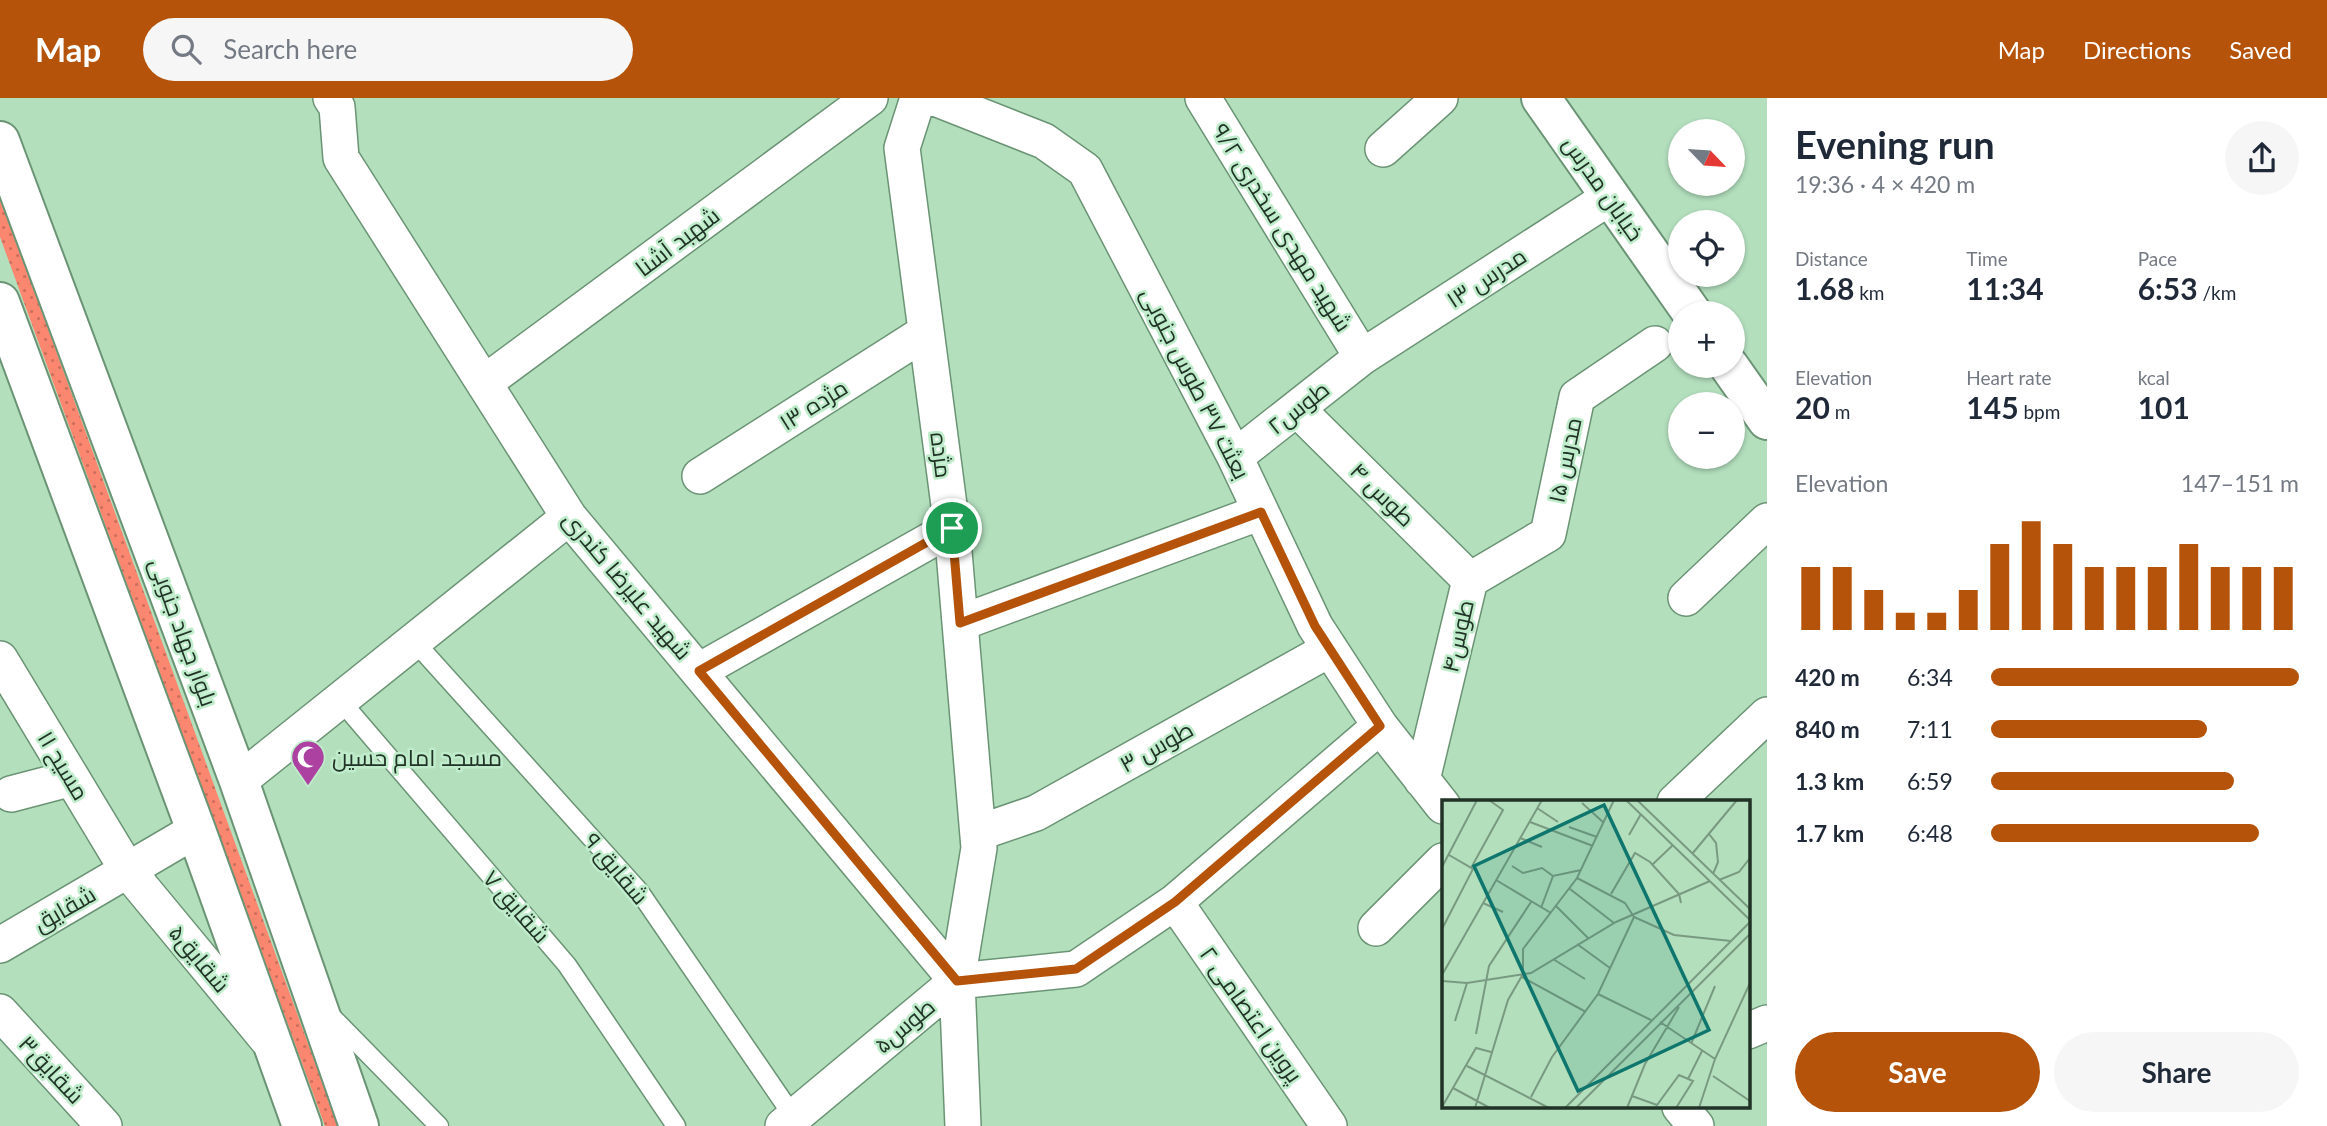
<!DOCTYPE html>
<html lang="en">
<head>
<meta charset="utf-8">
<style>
	:root { --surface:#fff; --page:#f6f6f7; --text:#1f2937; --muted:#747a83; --accent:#b45309 }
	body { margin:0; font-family:Lato,Cairo,sans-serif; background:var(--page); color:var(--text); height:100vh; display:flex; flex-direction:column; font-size:26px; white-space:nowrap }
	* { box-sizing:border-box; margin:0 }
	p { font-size:23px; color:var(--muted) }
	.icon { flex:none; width:38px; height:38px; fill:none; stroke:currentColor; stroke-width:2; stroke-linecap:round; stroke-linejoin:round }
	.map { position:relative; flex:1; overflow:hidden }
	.side { display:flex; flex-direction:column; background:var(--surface); width:560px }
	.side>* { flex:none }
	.needle { width:46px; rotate:115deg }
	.controls { position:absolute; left:1668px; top:21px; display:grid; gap:14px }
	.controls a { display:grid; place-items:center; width:77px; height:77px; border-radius:50%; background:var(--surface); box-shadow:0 2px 5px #0004; font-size:35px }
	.pin { position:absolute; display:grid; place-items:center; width:60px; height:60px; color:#fff; margin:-30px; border:4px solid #fff; border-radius:50%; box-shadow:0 2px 7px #0007 }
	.round { display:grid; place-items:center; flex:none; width:74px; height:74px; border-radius:37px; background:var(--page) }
	.summary { display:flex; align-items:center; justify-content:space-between; height:119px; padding:0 28px }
	h1 { font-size:38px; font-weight:700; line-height:52px }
	.metrics { display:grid; grid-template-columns:repeat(3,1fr); gap:10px; height:119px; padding:7px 28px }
	.metrics div { display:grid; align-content:center }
	.metrics b { font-size:30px; font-weight:700 }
	.metrics small { font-size:19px; font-weight:400 }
	.metrics p { font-size:19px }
	.chart { height:196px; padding:14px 28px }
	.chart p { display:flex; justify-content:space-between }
	.chart svg { width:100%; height:126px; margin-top:7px; stroke:var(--accent); stroke-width:6 }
	.button { display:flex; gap:14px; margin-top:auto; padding:14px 28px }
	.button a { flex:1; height:80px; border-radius:42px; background:var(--accent); color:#fff; font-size:28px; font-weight:700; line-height:80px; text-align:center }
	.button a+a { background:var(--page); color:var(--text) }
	ul { padding:0 28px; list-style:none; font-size:23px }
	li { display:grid; grid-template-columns:112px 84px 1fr; align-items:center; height:52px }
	li i { height:18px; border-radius:9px; background:var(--accent) }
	header { display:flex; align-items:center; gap:42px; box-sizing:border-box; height:98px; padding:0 35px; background:var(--accent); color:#fff }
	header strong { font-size:33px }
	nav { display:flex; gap:38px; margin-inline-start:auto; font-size:24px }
	.search { width:490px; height:63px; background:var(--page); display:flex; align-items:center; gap:18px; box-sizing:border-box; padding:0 24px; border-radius:38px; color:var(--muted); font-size:26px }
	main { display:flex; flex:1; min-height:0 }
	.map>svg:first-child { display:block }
</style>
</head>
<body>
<header>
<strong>Map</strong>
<div class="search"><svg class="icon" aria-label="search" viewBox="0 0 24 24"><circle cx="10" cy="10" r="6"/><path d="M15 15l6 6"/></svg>Search here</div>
<nav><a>Map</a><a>Directions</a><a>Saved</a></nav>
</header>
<main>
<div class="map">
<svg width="1767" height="1028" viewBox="0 0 1767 1028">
	<defs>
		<pattern id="grass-dots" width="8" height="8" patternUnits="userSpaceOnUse" patternTransform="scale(1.75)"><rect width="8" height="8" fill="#fc8770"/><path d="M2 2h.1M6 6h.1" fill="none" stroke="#cc6f5c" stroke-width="1.8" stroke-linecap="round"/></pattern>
	</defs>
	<rect width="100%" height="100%" fill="#b3dfbd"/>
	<path fill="url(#grass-dots)" d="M0,102L46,225L338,1028H325L0,139Z"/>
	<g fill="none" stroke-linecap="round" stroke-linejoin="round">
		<g stroke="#6b9475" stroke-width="21">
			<path id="service" d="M414,543L639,793L793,1018
				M340,602L567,867L676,1028
				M330,917L439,1028"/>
		</g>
		<g stroke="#6b9475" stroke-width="38">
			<path id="minor" d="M331,0L337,9L341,60L569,419L957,883
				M918,0L902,50L952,430L979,750L957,883L963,1028
				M935,0L1044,43L1085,72L1235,359L1315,528L1380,628L1443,708
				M1203,0L1362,259
				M1383,51L1440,0
				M484,285L870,0
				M1297,311L1470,482
				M1235,359L1362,259L1610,99
				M700,378L926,234
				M1686,500L1767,423
				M960,525L1261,414
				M0,561L128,773L267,941
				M699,573L952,430
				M1422,682L1470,482L1548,436L1577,299L1655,246
				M239,683L569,419
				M11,696L72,680
				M1675,704L1767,617
				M978,735L1036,715L1330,551
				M1175,804L1329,1028
				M1376,830L1443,763
				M0,847L196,732
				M0,914L104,1028
				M1748,933L1767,925
				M1680,1009L1696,1028
				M783,1028L957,883L1076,871L1175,804L1380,628"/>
		</g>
		<g stroke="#6b9475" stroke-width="42">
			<path id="secondary" d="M1541,0L1692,215
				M1729,268L1767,322"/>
		</g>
		<g stroke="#6b9475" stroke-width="42">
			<path id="primary" d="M0,43L239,683L359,1028
				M0,204L196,732L302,1028"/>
		</g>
		<use href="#service" stroke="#fff" stroke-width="18"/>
		<use href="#minor" stroke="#fff" stroke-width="35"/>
		<use href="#secondary" stroke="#fff" stroke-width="38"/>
		<use href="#primary" stroke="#fff" stroke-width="38"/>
	</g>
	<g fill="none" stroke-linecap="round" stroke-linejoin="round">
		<g stroke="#fff" stroke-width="14">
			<path id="route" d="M1261,414L1315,528L1380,628L1175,804L1076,871L957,883L699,573L952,430L960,525Z"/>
		</g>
		<use href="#route" stroke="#b45309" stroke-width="9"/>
	</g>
	<defs>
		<g id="mosque-pin" transform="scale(1.75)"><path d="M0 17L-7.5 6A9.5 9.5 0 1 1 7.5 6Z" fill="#ac41a1" stroke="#bfecca"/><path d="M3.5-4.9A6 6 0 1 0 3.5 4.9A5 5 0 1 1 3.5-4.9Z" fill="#fff"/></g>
	</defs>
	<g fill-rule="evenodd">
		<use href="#mosque-pin" x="308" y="659"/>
	</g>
	<g text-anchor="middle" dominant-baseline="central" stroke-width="5" stroke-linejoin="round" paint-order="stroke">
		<g font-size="23" fill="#213326" stroke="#bfecca">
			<text transform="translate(1604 90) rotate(55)">خیابان مدرس</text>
			<text transform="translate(1283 129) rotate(58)">شهید مهدی سخدری ۹/۲</text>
			<text transform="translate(677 143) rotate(-37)">شهبد آشنا</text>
			<text transform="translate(1486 179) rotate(-33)">مدرس ۱۳</text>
			<text transform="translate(1196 285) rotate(63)">بعثت ۳۷ طوس جنوبی</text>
			<text transform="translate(813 306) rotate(-32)">مژده ۱۳</text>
			<text transform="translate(1298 309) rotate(-38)">طوس۲</text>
			<text transform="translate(942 357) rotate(83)">مژده</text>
			<text transform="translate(1564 362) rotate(-78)">مدرس ۱۵</text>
			<text transform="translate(1383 396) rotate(45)">طوس ۴</text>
			<text transform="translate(628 487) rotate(50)">شهید علیرضا کندری</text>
			<text transform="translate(184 534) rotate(70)">بلوار جهاد جنوبی</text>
			<text transform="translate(1457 538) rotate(-77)">طوس۴</text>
			<text transform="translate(1156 648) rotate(-29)">طوس ۳</text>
			<text transform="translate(64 667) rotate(59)">مسیح ۱۱</text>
			<text transform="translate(617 770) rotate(50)">شقایق ۹</text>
			<text transform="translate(517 808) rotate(49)">شقایق ۷</text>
			<text transform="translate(64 810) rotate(-30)">شقایق</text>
			<text transform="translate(200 860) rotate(50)">شقایق۵</text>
			<text transform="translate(1252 916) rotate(55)">پروین اعتصامی ۲</text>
			<text transform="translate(904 927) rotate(-40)">طوس۵</text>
			<text transform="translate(52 971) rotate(47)">شقایق۳</text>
		</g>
		<g font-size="23" fill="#213326" stroke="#bfecca" text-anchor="start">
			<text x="332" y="659">مسجد امام حسین</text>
		</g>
	</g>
	<g transform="translate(1442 702)">
		<rect width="308" height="308" fill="#b3dfbd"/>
		<path fill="none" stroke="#799a81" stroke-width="2" d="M184,0L308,120M195,0L308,109M140,3L162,23M95,8L116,22M88,22L151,46M127,27L155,37M267,34L274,43L276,62L271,74M187,35L199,14M78,38L100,47M250,54L295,0M211,64L231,45M70,66L81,73L100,68L111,76L139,70M0,67L35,0M29,68L61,10L47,0M135,78L183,103L192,117L232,135L289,141M54,80L109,113M277,80L297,72L308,58M128,89L172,123M169,94L193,53L208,62L237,94L239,103M41,103L61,112M114,106L146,138M99,108L111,76M0,129L31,69L7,55M135,144L168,168M111,159L143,179M81,174V149L135,78L172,0M0,175L100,0M80,177L144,212M0,181L25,183L89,173L174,122L268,81M156,194L209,220M13,221L25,183M218,222L273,259M34,234L47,166L89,102M249,244L273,186M25,266L107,308M271,276L308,301M246,279L260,251M11,288L48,308M190,296L215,305L237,275L251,281L234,308M89,297L110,257L156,194L192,117M0,307L34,248L49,252M33,308L66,200L81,174M123,308L308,122M134,308L308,134M185,308L203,264L237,207M257,308L273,259L308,183"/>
		<path fill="#0f766e" fill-opacity="0.15" stroke="#0f766e" stroke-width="3.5" d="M162,5L267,230L136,291L32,66Z"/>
		<rect width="308" height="308" fill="none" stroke="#213326" stroke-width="3.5"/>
	</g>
</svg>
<div class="controls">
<a><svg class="needle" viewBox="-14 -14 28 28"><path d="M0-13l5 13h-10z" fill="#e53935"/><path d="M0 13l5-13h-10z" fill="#747a83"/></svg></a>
<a><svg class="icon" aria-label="locate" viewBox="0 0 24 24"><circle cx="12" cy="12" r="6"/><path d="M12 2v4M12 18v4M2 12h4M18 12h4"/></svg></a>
<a>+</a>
<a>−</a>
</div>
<div class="pin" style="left:952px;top:430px;background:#1e9e55"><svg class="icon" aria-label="arrive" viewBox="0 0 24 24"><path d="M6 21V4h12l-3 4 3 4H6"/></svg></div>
</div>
<section class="side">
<div class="summary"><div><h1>Evening run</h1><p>19:36 · 4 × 420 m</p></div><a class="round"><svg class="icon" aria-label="share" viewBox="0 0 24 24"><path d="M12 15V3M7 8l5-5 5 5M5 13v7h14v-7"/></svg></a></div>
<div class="metrics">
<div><p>Distance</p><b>1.68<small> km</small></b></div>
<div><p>Time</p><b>11:34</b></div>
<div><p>Pace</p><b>6:53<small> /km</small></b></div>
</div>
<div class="metrics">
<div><p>Elevation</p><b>20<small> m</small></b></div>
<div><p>Heart rate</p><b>145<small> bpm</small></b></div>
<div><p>kcal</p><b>101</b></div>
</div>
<div class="chart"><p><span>Elevation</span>147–151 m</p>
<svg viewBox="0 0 160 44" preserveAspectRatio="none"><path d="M5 44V22M15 44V22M25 44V30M35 44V38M45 44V38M55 44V30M65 44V14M75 44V6M85 44V14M95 44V22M105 44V22M115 44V22M125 44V14M135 44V22M145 44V22M155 44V22"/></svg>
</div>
<ul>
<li><b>420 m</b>6:34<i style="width:100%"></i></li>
<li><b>840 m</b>7:11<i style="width:70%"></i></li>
<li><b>1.3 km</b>6:59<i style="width:79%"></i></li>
<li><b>1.7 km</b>6:48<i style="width:87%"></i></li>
</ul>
<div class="button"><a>Save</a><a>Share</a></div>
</section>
</main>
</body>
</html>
